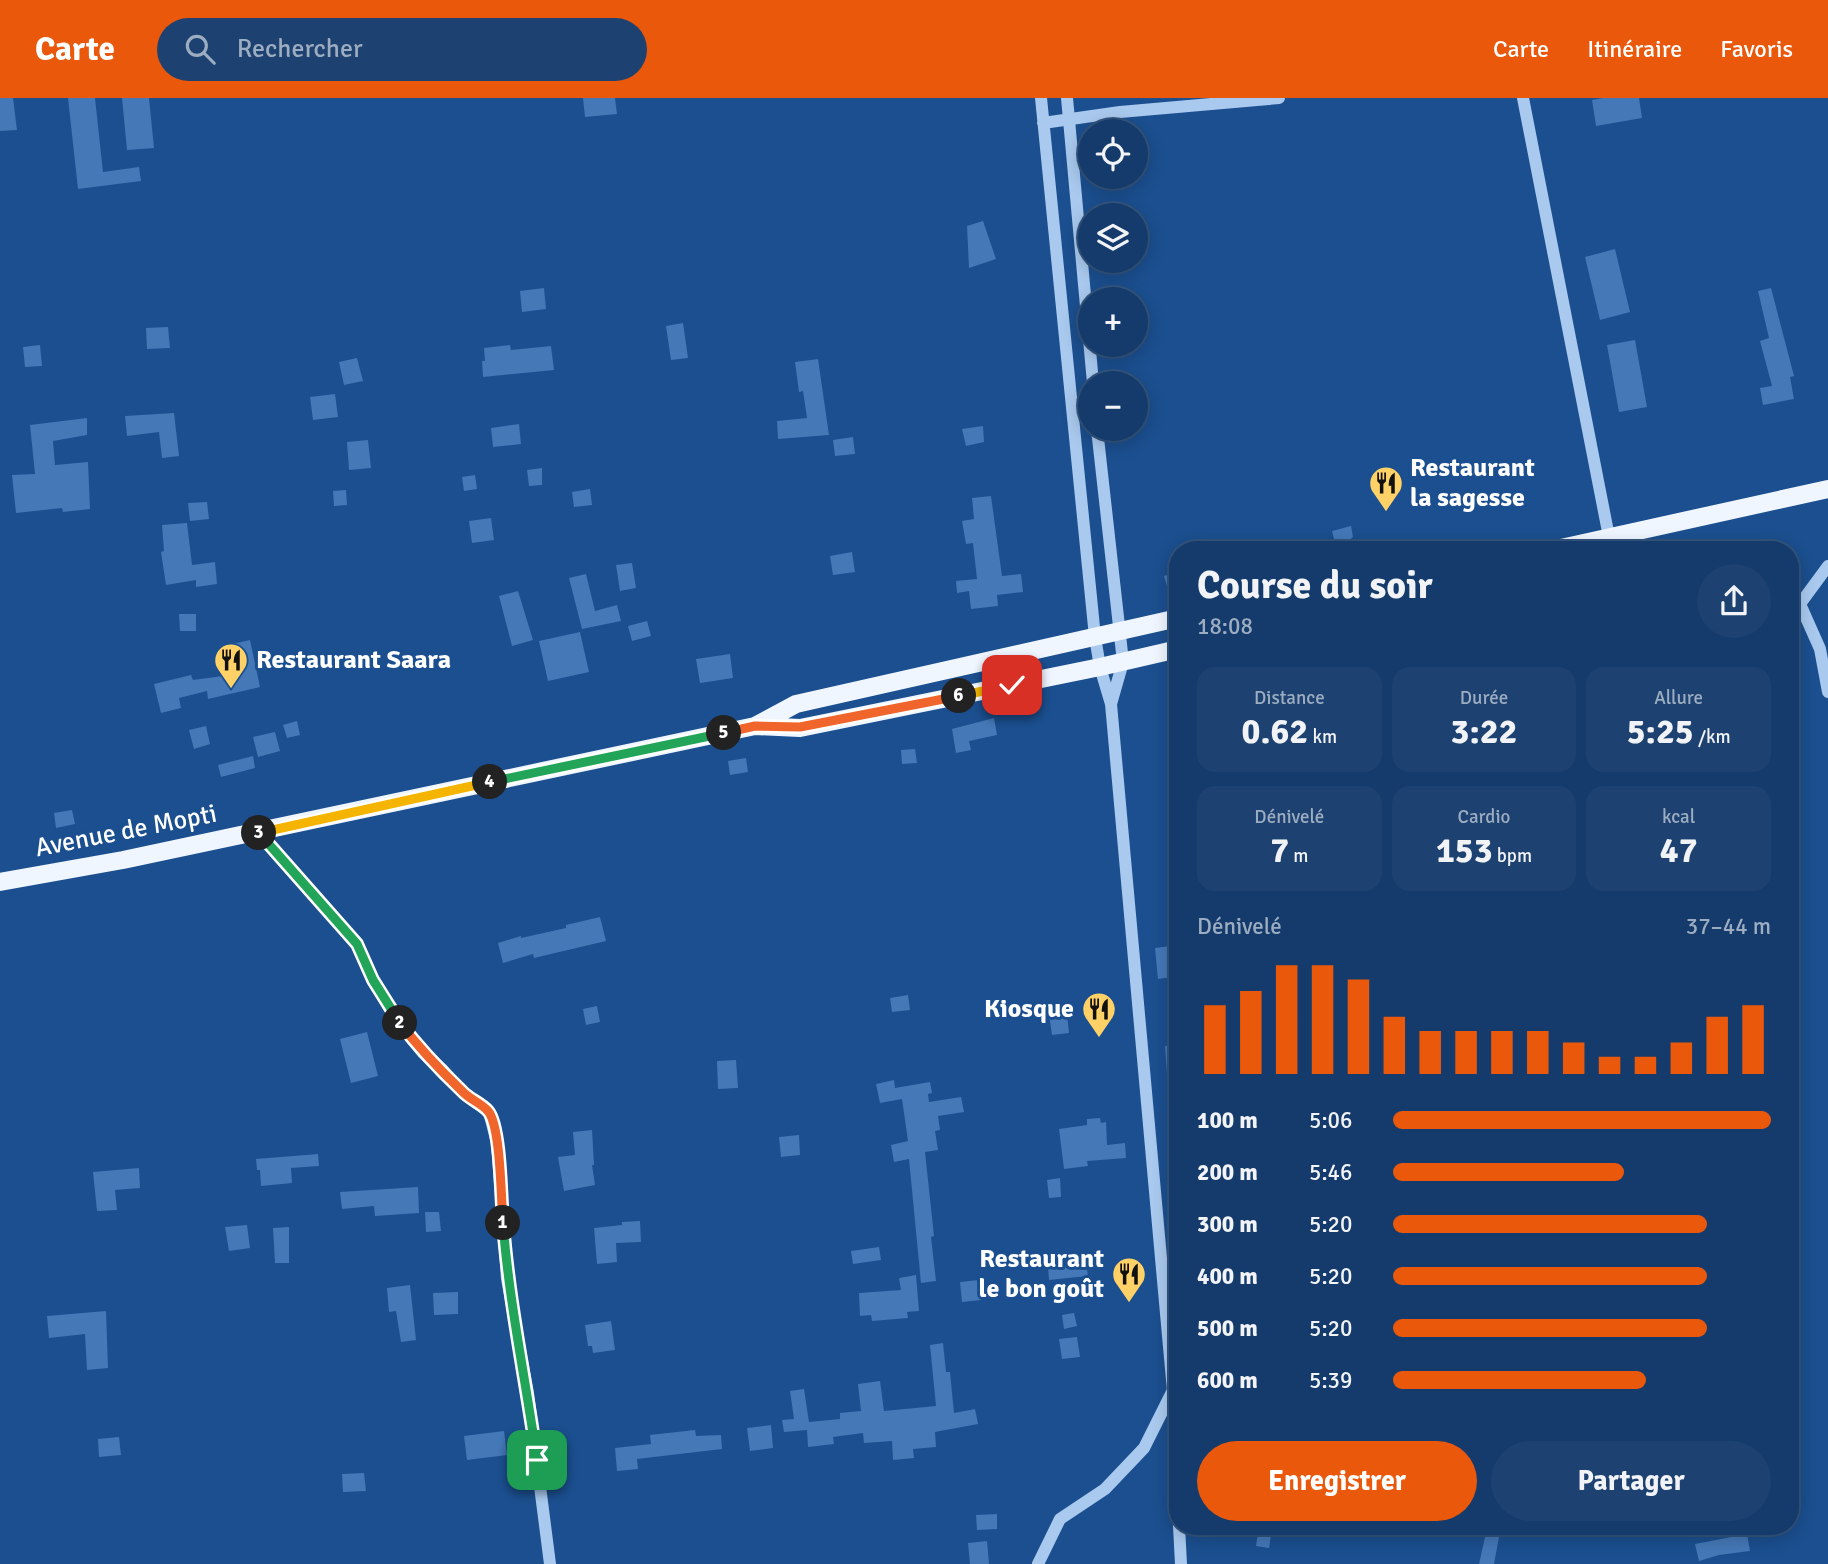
<!DOCTYPE html>
<html lang="fr">
<head>
<meta charset="utf-8">
<style>
	:root { --surface:#143b6b; --page:#1d4271; --text:#f1f3f6; --muted:#9dadc1; --line:#33557e; --accent:#ea580c }
	body { margin:0; font-family:Signika,sans-serif; background:var(--page); color:var(--text); height:100vh; display:flex; flex-direction:column; font-size:26px; white-space:nowrap }
	* { box-sizing:border-box; margin:0 }
	p { font-size:23px; color:var(--muted) }
	.icon { flex:none; width:38px; height:38px; fill:none; stroke:currentColor; stroke-width:2; stroke-linecap:round; stroke-linejoin:round }
	.map { position:relative; flex:1; overflow:hidden }
	.details { position:absolute; left:1169px; top:443px; width:630px; height:994px; display:flex; flex-direction:column; background:var(--surface); border-radius:28px; box-shadow:0 4px 18px #0003,0 0 0 2px var(--line) }
	.details>* { flex:none }
	.fabs { position:absolute; left:1078px; top:21px; display:grid; gap:14px }
	.fabs a { display:grid; place-items:center; width:70px; height:70px; border-radius:50%; background:var(--surface); box-shadow:0 4px 18px #0003,0 0 0 2px var(--line); font-size:35px }
	.pin { position:absolute; display:grid; place-items:center; width:60px; height:60px; color:#fff; margin:-30px; border-radius:14px; box-shadow:0 4px 10px #0006 }
	.km { position:absolute; width:35px; height:35px; margin:-18px; border-radius:50%; background:#222; color:#fff; font-size:19px; line-height:35px; text-align:center }
	.round { display:grid; place-items:center; flex:none; width:74px; height:74px; border-radius:37px; background:var(--page) }
	.headline { display:flex; align-items:center; justify-content:space-between; height:119px; padding:0 28px }
	h1 { font-size:38px; font-weight:700; line-height:52px }
	.metrics { display:grid; grid-template-columns:repeat(3,1fr); gap:10px; height:119px; padding:7px 28px }
	.metrics div { display:grid; align-content:center; border-radius:18px; background:var(--page); text-align:center }
	.metrics b { font-size:35px; font-weight:700 }
	.metrics small { font-size:19px; font-weight:400 }
	.metrics p { font-size:19px }
	.chart { height:196px; padding:14px 28px }
	.chart p { display:flex; justify-content:space-between }
	.chart svg { width:100%; height:126px; margin-top:7px; stroke:var(--accent); stroke-width:6 }
	.button { display:flex; gap:14px; margin-top:auto; padding:14px 28px }
	.button a { flex:1; height:80px; border-radius:42px; background:var(--accent); color:#fff; font-size:28px; font-weight:700; line-height:80px; text-align:center }
	.button a+a { background:var(--page); color:var(--text) }
	ul { padding:0 28px; list-style:none; font-size:23px }
	li { display:grid; grid-template-columns:112px 84px 1fr; align-items:center; height:52px }
	li i { height:18px; border-radius:9px; background:var(--accent) }
	header { display:flex; align-items:center; gap:42px; box-sizing:border-box; height:98px; padding:0 35px; background:var(--accent); color:#fff }
	header strong { font-size:33px }
	nav { display:flex; gap:38px; margin-inline-start:auto; font-size:24px }
	.search { width:490px; height:63px; background:var(--page); display:flex; align-items:center; gap:18px; box-sizing:border-box; padding:0 24px; border-radius:38px; color:var(--muted); font-size:26px }
	.map>svg:first-child { display:block }
</style>
</head>
<body>
<header>
<strong>Carte</strong>
<div class="search"><svg class="icon" aria-label="search" viewBox="0 0 24 24"><circle cx="10" cy="10" r="6"/><path d="M15 15l6 6"/></svg>Rechercher</div>
<nav><a>Carte</a><a>Itinéraire</a><a>Favoris</a></nav>
</header>
<div class="map">
<svg width="1828" height="1466" viewBox="0 0 1828 1466">
	<rect width="100%" height="100%" fill="#1b4f8f"/>
	<path fill="#4478b7" d="M0,0H13L17,32L0,33Z
		M68,0H95L103,74L139,69L141,83L78,91Z
		M122,0H149L154,50L127,52Z
		M583,0H615L617,16L585,19Z
		M1603,0H1639L1642,20L1596,28L1592,2Z
		M983,123L996,161L969,170L967,128Z
		M1615,151L1630,214L1600,222L1585,159Z
		M544,190L546,211L522,214L520,193Z
		M1771,190L1794,278L1790,279L1794,301L1763,307L1760,290L1772,288L1760,243L1769,240L1758,193Z
		M683,225L688,260L671,262L666,228Z
		M168,229L170,250L147,251L146,230Z
		M1635,242L1647,309L1619,314L1607,247Z
		M40,247L42,268L25,269L23,249Z
		M510,247L511,252L551,248L554,272L483,279L482,263H485L484,250Z
		M357,260L363,283L344,287L339,264Z
		M818,261L829,337L778,341L777,323L807,320L803,293L799,294L795,264Z
		M335,296L338,319L313,322L310,299Z
		M174,315L179,358L162,360L159,334L127,338L125,318Z
		M87,320V337L53,343L55,367L88,364L90,411L63,414L62,410L16,415L12,377L35,376L30,327Z
		M519,326L521,346L493,349L491,330Z
		M983,328L984,344L966,348L962,331Z
		M853,339L855,356L835,358L833,342Z
		M368,342L371,370L349,372L347,344Z
		M542,370V387L529,388L527,372Z
		M475,377L477,391L464,393L462,379Z
		M590,391L592,407L574,409L572,394Z
		M346,392L347,407L334,408L333,393Z
		M991,398L1002,478L1021,476L1023,494L997,497L998,508L971,511L969,493L957,495L956,483L977,481L973,445L966,446L962,423L974,421L972,400Z
		M207,404L209,421L190,423L188,405Z
		M491,420L494,442L472,445L469,423Z
		M187,425L192,467L215,464L217,486L196,489V482L166,487L161,454L164,453L162,427Z
		M1351,428L1353,439L1345,446L1336,448L1332,433Z
		M852,454L855,474L833,477L830,458Z
		M632,465L636,490L620,493L616,467Z
		M1178,474V509H1173L1164,478Z
		M586,476L595,513L617,507L621,523L582,531L569,480Z
		M518,493L533,542L512,548L499,498Z
		M179,516H196V533H180Z
		M647,523L651,538L632,543L628,528Z
		M580,534L589,574L548,583L539,543Z
		M250,542L260,589L208,601L207,593L179,600L181,610L161,615L154,586L191,577L193,582L230,577L224,548Z
		M730,556L733,580L700,585L696,561Z
		M994,620L997,637L969,643L971,652L956,655L952,631Z
		M297,623L300,637L287,640L283,627Z
		M206,628L210,646L194,651L189,632Z
		M275,634L280,653L258,659L253,639Z
		M915,651L917,665L902,666L901,652Z
		M253,658L255,670L221,679L218,667Z
		M746,660L748,674L730,677L728,663Z
		M72,712L75,726L56,730L54,715Z
		M600,819L606,843L534,860L533,856L503,865L498,845L521,838V840L566,830V827Z
		M1170,848L1172,879L1158,881L1155,850Z
		M908,897L910,912L892,914L890,900Z
		M1066,907L1069,935L1052,937L1048,910Z
		M597,908L600,924L586,927L583,911Z
		M367,934L378,978L351,985L340,941Z
		M1178,947V991H1168L1165,948Z
		M736,962L738,990L718,991L717,963Z
		M894,982L895,990L930,984L932,995L928,996L929,1004L961,999L964,1014L938,1018L940,1032L935,1033L938,1052L925,1054L934,1138L931,1139L936,1183L921,1185L909,1061L894,1064L891,1047L908,1043L902,1001L880,1005L876,986Z
		M1100,1020L1101,1025L1106,1024L1107,1047L1125,1045L1126,1060L1087,1063L1088,1068L1064,1071L1059,1031L1087,1027V1021Z
		M592,1032L594,1067H592L595,1087L564,1093L558,1059L575,1057L573,1034Z
		M799,1037L800,1057L781,1059L779,1039Z
		M318,1056L319,1068L291,1070L292,1085L261,1088L260,1072H257L256,1061Z
		M139,1070L140,1090L115,1092L117,1112L97,1113L93,1074Z
		M1060,1080L1061,1099L1049,1100L1047,1082Z
		M418,1089L419,1115L375,1118L374,1108L342,1111L340,1094Z
		M425,1114H439L441,1133L426,1134Z
		M640,1123L641,1144L616,1145L617,1164L597,1166L594,1130L622,1127V1124Z
		M247,1127L250,1150L229,1153L225,1129Z
		M289,1129V1165H275L273,1130Z
		M879,1149L881,1162L853,1166L851,1153Z
		M1086,1165L1088,1178L1049,1182L1048,1168Z
		M916,1177L919,1213L907,1214L908,1220L872,1223L871,1217L860,1218L859,1195L901,1192L899,1180Z
		M979,1182L981,1202L962,1204L960,1184Z
		M410,1187L416,1242L401,1244L396,1213L389,1214L387,1190Z
		M458,1194V1216L434,1217L433,1195Z
		M106,1213L108,1270L87,1272L85,1236L49,1240L47,1218Z
		M1074,1215L1077,1228L1064,1231L1062,1217Z
		M611,1223L615,1252L593,1255L592,1248H588L585,1227Z
		M1077,1239L1080,1259L1062,1261L1059,1241Z
		M943,1245L946,1274H950L954,1315L975,1311L978,1326L935,1334L936,1349L913,1351L914,1360L893,1362L892,1343L864,1345L863,1335L833,1339L834,1346L808,1349L807,1332L784,1334L782,1322L794,1321L790,1293L804,1291L809,1324L840,1321V1315L861,1313L858,1286L880,1283L884,1313L936,1308L930,1247Z
		M771,1327L773,1350L750,1353L747,1330Z
		M695,1332L696,1338L721,1337L722,1351L637,1361L638,1371L617,1373L615,1350L651,1346L650,1337Z
		M504,1333L507,1357L467,1362L464,1338Z
		M119,1339L121,1357L99,1359L98,1341Z
		M364,1375L366,1393L343,1394L342,1376Z
		M997,1416V1431L977,1432L976,1417Z
		M1258,1435L1271,1437L1269,1450L1256,1448Z
		M1486,1435L1499,1439L1494,1466H1479Z
		M1747,1436L1750,1453L1719,1457L1699,1463L1695,1446Z
		M987,1443L989,1466H970L968,1445Z"/>
	<g fill="none" stroke-linecap="round" stroke-linejoin="round">
		<path stroke="#a9c9ee" stroke-width="12" d="M1041,0L1095,539L1100,569L1111,606L1173,1293L1178,1402
			M1067,0L1093,285
			M1523,0L1609,439
			M1043,25L1120,14L1279,0
			M1097,331L1123,564L1111,606
			M1828,468L1800,506L1820,551L1828,594
			M257,733L357,846L373,882L395,920L423,955L442,971L463,995L489,1014L497,1045L507,1181L528,1295L550,1466
			M1179,1428L1181,1466
			M1038,1466L1060,1421L1105,1391L1144,1350L1172,1294"/>
		<path stroke="#f0f6ff" stroke-width="18" d="M1552,452L1828,391
			M755,628L796,606L1178,520
			M0,784L123,762L755,628L800,630L1100,569L1178,551"/>
	</g>
	<g fill="none" stroke-linecap="round" stroke-linejoin="round">
		<g stroke="#fff" stroke-width="14">
			<path id="split-1" d="M503,1125C509,1205 526,1283 537,1362"/>
		</g>
		<g stroke="#fff" stroke-width="14">
			<path id="split-2" d="M400,925C419,950 440,972 462,993C469,1001 481,1005 488,1013C501,1028 501,1103 503,1125"/>
		</g>
		<g stroke="#fff" stroke-width="14">
			<path id="split-3" d="M259,735L357,846L373,882L400,925"/>
		</g>
		<g stroke="#fff" stroke-width="14">
			<path id="split-4" d="M259,735L490,684"/>
		</g>
		<g stroke="#fff" stroke-width="14">
			<path id="split-5" d="M490,684L724,635"/>
		</g>
		<g stroke="#fff" stroke-width="14">
			<path id="split-6" d="M724,635L755,628L800,629L959,598"/>
		</g>
		<g stroke="#fff" stroke-width="14">
			<path id="split-7" d="M959,598L1012,587"/>
		</g>
		<use href="#split-1" stroke="#22a559" stroke-width="9"/>
		<use href="#split-2" stroke="#f0652b" stroke-width="9"/>
		<use href="#split-3" stroke="#22a559" stroke-width="9"/>
		<use href="#split-4" stroke="#f5b400" stroke-width="9"/>
		<use href="#split-5" stroke="#22a559" stroke-width="9"/>
		<use href="#split-6" stroke="#f0652b" stroke-width="9"/>
		<use href="#split-7" stroke="#f5b400" stroke-width="9"/>
	</g>
	<defs>
		<g id="restaurant-pin" transform="scale(1.75)"><path d="M0 17L-7.5 6A9.5 9.5 0 1 1 7.5 6Z" fill="#ffd166" stroke="#1b4f8f"/><path d="M-5-6h1v4h1v-4h1v4h1v-4h1v5L-1.5 .5V6h-2V.5L-5-1ZM5-6V6H3V1.5H1.5Q1.5-4 5-6Z" fill="#111"/></g>
	</defs>
	<g fill-rule="evenodd">
		<use href="#restaurant-pin" x="1386" y="385"/>
		<use href="#restaurant-pin" x="231" y="562"/>
		<use href="#restaurant-pin" x="1099" y="911"/>
		<use href="#restaurant-pin" x="1129" y="1176"/>
	</g>
	<g text-anchor="middle" dominant-baseline="central" stroke-width="6" stroke-linejoin="round" paint-order="stroke">
		<g font-size="26" font-weight="bold" fill="#fff" stroke="#1b4f8f" text-anchor="start">
			<text x="1410" y="370">Restaurant<tspan x="1410" dy="30">la sagesse</tspan></text>
			<text x="256" y="562">Restaurant Saara</text>
			<text x="1074" y="911" text-anchor="end">Kiosque</text>
			<text x="1104" y="1161" text-anchor="end">Restaurant<tspan x="1104" dy="30">le bon goût</tspan></text>
		</g>
		<g font-size="26" fill="#fff" stroke="#1b4f8f">
			<text transform="translate(126 733) rotate(-11)">Avenue de Mopti</text>
		</g>
	</g>
</svg>
<div class="fabs">
<a><svg class="icon" aria-label="locate" viewBox="0 0 24 24"><circle cx="12" cy="12" r="6"/><path d="M12 2v4M12 18v4M2 12h4M18 12h4"/></svg></a>
<a><svg class="icon" aria-label="layers" viewBox="0 0 24 24"><path d="M12 4l9 5-9 5-9-5zM3 14l9 5 9-5"/></svg></a>
<a>+</a>
<a>−</a>
</div>
<div class="pin" style="left:537px;top:1362px;background:#1e9e55"><svg class="icon" aria-label="arrive" viewBox="0 0 24 24"><path d="M6 21V4h12l-3 4 3 4H6"/></svg></div>
<div class="pin" style="left:1012px;top:587px;background:#d93025"><svg class="icon" aria-label="check" viewBox="0 0 24 24"><path d="M5 12l5 5 9-10"/></svg></div>
<b class="km" style="left:503px;top:1125px">1</b>
<b class="km" style="left:400px;top:925px">2</b>
<b class="km" style="left:259px;top:735px">3</b>
<b class="km" style="left:490px;top:684px">4</b>
<b class="km" style="left:724px;top:635px">5</b>
<b class="km" style="left:959px;top:598px">6</b>
<section class="details">
<div class="headline"><div><h1>Course du soir</h1><p>18:08</p></div><a class="round"><svg class="icon" aria-label="share" viewBox="0 0 24 24"><path d="M12 15V3M7 8l5-5 5 5M5 13v7h14v-7"/></svg></a></div>
<div class="metrics">
<div><p>Distance</p><b>0.62<small> km</small></b></div>
<div><p>Durée</p><b>3:22</b></div>
<div><p>Allure</p><b>5:25<small> /km</small></b></div>
</div>
<div class="metrics">
<div><p>Dénivelé</p><b>7<small> m</small></b></div>
<div><p>Cardio</p><b>153<small> bpm</small></b></div>
<div><p>kcal</p><b>47</b></div>
</div>
<div class="chart"><p><span>Dénivelé</span>37–44 m</p>
<svg viewBox="0 0 160 44" preserveAspectRatio="none"><path d="M5 44V20M15 44V15M25 44V6M35 44V6M45 44V11M55 44V24M65 44V29M75 44V29M85 44V29M95 44V29M105 44V33M115 44V38M125 44V38M135 44V33M145 44V24M155 44V20"/></svg>
</div>
<ul>
<li><b>100 m</b>5:06<i style="width:100%"></i></li>
<li><b>200 m</b>5:46<i style="width:61%"></i></li>
<li><b>300 m</b>5:20<i style="width:83%"></i></li>
<li><b>400 m</b>5:20<i style="width:83%"></i></li>
<li><b>500 m</b>5:20<i style="width:83%"></i></li>
<li><b>600 m</b>5:39<i style="width:67%"></i></li>
</ul>
<div class="button"><a>Enregistrer</a><a>Partager</a></div>
</section>
</div>
</body>
</html>
